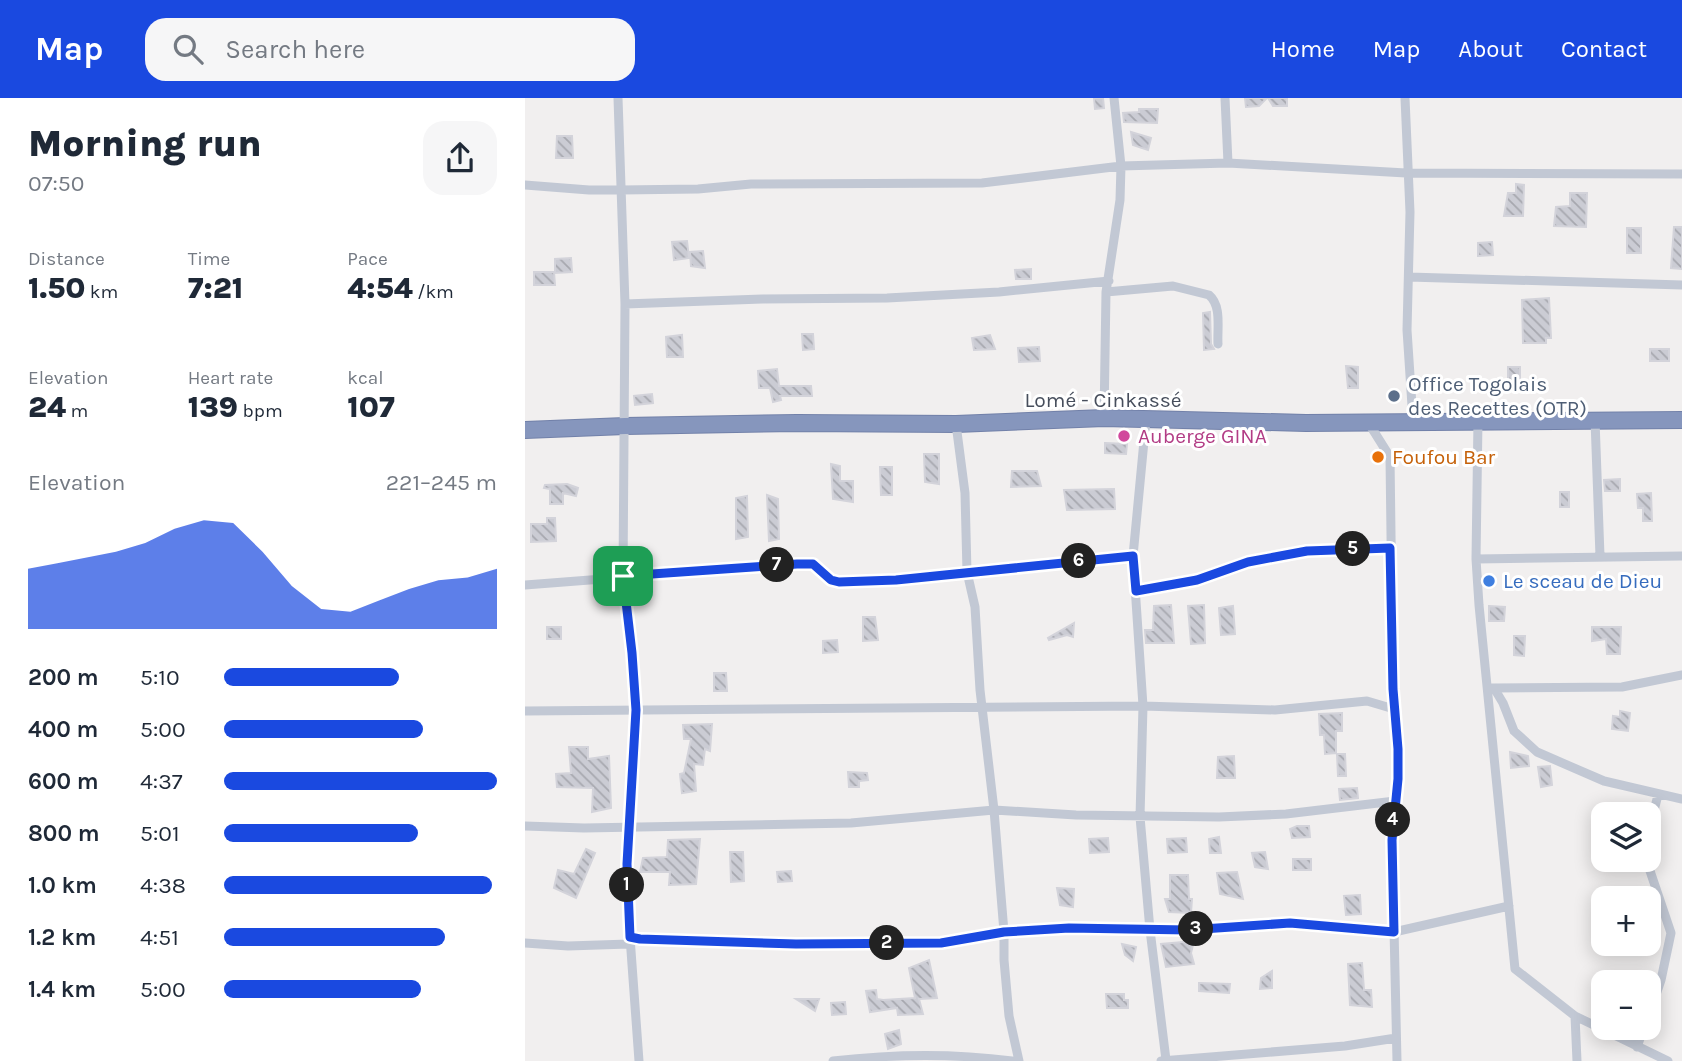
<!DOCTYPE html>
<html lang="en">
<head>
<meta charset="utf-8">
<style>
	:root { --surface:#fff; --page:#f6f6f7; --text:#1f2937; --muted:#747a83; --accent:#1a49e0 }
	body { margin:0; font-family:Karla,sans-serif; background:var(--page); color:var(--text); height:100vh; display:flex; flex-direction:column; font-size:26px; white-space:nowrap }
	* { box-sizing:border-box; margin:0 }
	p { font-size:23px; color:var(--muted) }
	.icon { flex:none; width:38px; height:38px; fill:none; stroke:currentColor; stroke-width:2; stroke-linecap:round; stroke-linejoin:round }
	.map { position:relative; flex:1; overflow:hidden }
	.details { display:flex; flex-direction:column; background:var(--surface); width:525px }
	.details>* { flex:none }
	.buttons { position:absolute; left:1066px; top:704px; display:grid; gap:14px }
	.buttons a { display:grid; place-items:center; width:70px; height:70px; border-radius:14px; background:var(--surface); box-shadow:0 4px 18px #0003; font-size:35px }
	.pin { position:absolute; display:grid; place-items:center; width:60px; height:60px; color:#fff; margin:-30px; border-radius:14px; box-shadow:0 4px 10px #0006 }
	.km { position:absolute; width:35px; height:35px; margin:-18px; border-radius:50%; background:#222; color:#fff; font-size:19px; line-height:35px; text-align:center }
	.round { display:grid; place-items:center; flex:none; width:74px; height:74px; border-radius:21px; background:var(--page) }
	.head { display:flex; align-items:center; justify-content:space-between; height:119px; padding:0 28px }
	h1 { font-size:38px; font-weight:800; line-height:52px }
	.metrics { display:grid; grid-template-columns:repeat(3,1fr); gap:10px; height:119px; padding:7px 28px }
	.metrics div { display:grid; align-content:center }
	.metrics b { font-size:30px; font-weight:800 }
	.metrics small { font-size:19px; font-weight:400 }
	.metrics p { font-size:19px }
	.chart { height:196px; padding:14px 28px }
	.chart p { display:flex; justify-content:space-between }
	.chart svg { width:100%; height:126px; margin-top:7px; fill:var(--accent); opacity:.7 }
	ul { padding:0 28px; list-style:none; font-size:23px }
	li { display:grid; grid-template-columns:112px 84px 1fr; align-items:center; height:52px }
	li i { height:18px; border-radius:9px; background:var(--accent) }
	header { display:flex; align-items:center; gap:42px; box-sizing:border-box; height:98px; padding:0 35px; background:var(--accent); color:#fff }
	header strong { font-size:33px }
	nav { display:flex; gap:38px; margin-inline-start:auto; font-size:24px }
	.search { width:490px; height:63px; background:var(--page); display:flex; align-items:center; gap:18px; box-sizing:border-box; padding:0 24px; border-radius:21px; color:var(--muted); font-size:26px }
	main { display:flex; flex:1; min-height:0 }
	.map>svg:first-child { display:block }
</style>
</head>
<body>
<header>
<strong>Map</strong>
<div class="search"><svg class="icon" aria-label="search" viewBox="0 0 24 24"><circle cx="10" cy="10" r="6"/><path d="M15 15l6 6"/></svg>Search here</div>
<nav><a>Home</a><a>Map</a><a>About</a><a>Contact</a></nav>
</header>
<main>
<section class="details">
<div class="head"><div><h1>Morning run</h1><p>07:50</p></div><a class="round"><svg class="icon" aria-label="share" viewBox="0 0 24 24"><path d="M12 15V3M7 8l5-5 5 5M5 13v7h14v-7"/></svg></a></div>
<div class="metrics">
<div><p>Distance</p><b>1.50<small> km</small></b></div>
<div><p>Time</p><b>7:21</b></div>
<div><p>Pace</p><b>4:54<small> /km</small></b></div>
</div>
<div class="metrics">
<div><p>Elevation</p><b>24<small> m</small></b></div>
<div><p>Heart rate</p><b>139<small> bpm</small></b></div>
<div><p>kcal</p><b>107</b></div>
</div>
<div class="chart"><p><span>Elevation</span>221–245 m</p>
<svg viewBox="0 0 160 44" preserveAspectRatio="none"><path d="M0 44V23L10 21L20 19L30 17L40 14L50 9L60 6L70 7L80 17L90 29L100 37L110 38L120 34L130 30L140 27L150 26L160 23V44z"/></svg>
</div>
<ul>
<li><b>200 m</b>5:10<i style="width:64%"></i></li>
<li><b>400 m</b>5:00<i style="width:73%"></i></li>
<li><b>600 m</b>4:37<i style="width:100%"></i></li>
<li><b>800 m</b>5:01<i style="width:71%"></i></li>
<li><b>1.0 km</b>4:38<i style="width:98%"></i></li>
<li><b>1.2 km</b>4:51<i style="width:81%"></i></li>
<li><b>1.4 km</b>5:00<i style="width:72%"></i></li>
</ul>
</section>
<div class="map">
<svg width="1157" height="963" viewBox="0 0 1157 963">
	<defs>
		<pattern id="building-back-hatch" width="6" height="6" patternUnits="userSpaceOnUse" patternTransform="scale(1.75)"><rect width="6" height="6" fill="#cbccd4"/><path d="M-1 5l2 2M0 0l6 6M5-1l2 2" fill="none" stroke="#a7a8af"/></pattern>
	</defs>
	<rect width="100%" height="100%" fill="#f1efef"/>
	<path fill="url(#building-back-hatch)" stroke="#d3d3da" stroke-width="2" d="M569,0H578L579,10L570,11Z
		M720,0H742L734,8L721,9Z
		M743,0H762V8H748Z
		M614,11H633L632,25L599,24L598,15L614,14Z
		M606,34L626,40L623,52L608,47Z
		M32,38H47L48,60H31Z
		M991,86L999,87L998,118H979L983,95H991Z
		M1045,95H1062L1061,129L1029,128L1031,109L1045,108Z
		M1149,129H1157V171L1146,170Z
		M1102,130H1116V155H1102Z
		M162,143L164,160L149,162L147,144Z
		M967,144L968,157L953,158V145Z
		M178,153L180,170L166,168L165,154Z
		M46,160L47,174L30,175V161Z
		M506,171V181H491L490,172Z
		M9,174H29L30,187H9Z
		M1024,200L1026,240H1021V245H998L997,202Z
		M685,214L686,246L689,251L679,252L678,215Z
		M277,236H288L289,251L278,252Z
		M157,237L158,259H142L141,239Z
		M465,237L470,251L449,252L447,240Z
		M514,249L515,263L494,264L493,250Z
		M1125,251H1144V263H1125Z
		M821,268L833,269V290H823Z
		M983,269H995V288L983,287Z
		M252,271L254,288H286L287,298H255L256,302L248,304L245,290H234L233,273Z
		M127,296L128,305L110,307L109,298Z
		M580,345L602,346L601,356L580,355Z
		M399,356H414V386L400,384Z
		M306,366L315,368V383H328V404L308,401Z
		M355,369H367V397H356Z
		M487,373H512L516,388L486,389Z
		M1095,381V393H1080L1079,382Z
		M42,386L53,390L51,398L38,395V406H25V391L19,390L20,387Z
		M589,391L590,411L542,412L539,392Z
		M1035,394H1044V409H1035Z
		M1126,395L1127,423H1118V410H1113L1112,396Z
		M242,397L253,401L254,441L244,443Z
		M222,398L223,439L211,441V400Z
		M22,420H30L31,443L6,444V426H22Z
		M646,507L649,545H621L620,532H628L629,508Z
		M679,507L680,545L666,546L663,508Z
		M708,508L710,536L696,537L694,510Z
		M964,508L980,509L979,523H964Z
		M338,519H350L353,542L338,543Z
		M549,525L548,539L542,537L524,542L523,540Z
		M22,529H36V541H22Z
		M1067,529H1096L1095,556H1082L1081,541L1067,543Z
		M989,538H1000L999,558L989,557Z
		M312,542L313,554L298,555V543Z
		M189,575H201L202,593H189Z
		M1095,613L1105,615L1103,633L1087,631L1088,618L1095,619Z
		M817,615V633H811V655L800,656L799,637H795L794,616Z
		M187,626L185,653L180,651L178,667L169,666L171,693L157,695L155,676L159,675L166,641H159L158,627Z
		M44,649H63V661L84,658L86,710L67,714L68,690L32,689L31,676L46,675Z
		M985,654L1003,658L1004,668L986,670Z
		M812,656H820L821,678H813Z
		M709,658L710,680H692L693,659Z
		M1025,668L1027,687L1016,689L1013,669Z
		M323,674L342,675L343,682L334,683V689H324Z
		M832,690L833,700L815,702L814,691Z
		M772,728H784L785,739L767,740L765,731Z
		M694,739L696,755H685L684,741Z
		M583,740L584,754L565,755L564,741Z
		M661,740L662,754L643,755L642,741Z
		M175,741L171,786L144,787L145,774H115L118,760L142,759L143,742Z
		M61,751L70,755L51,800L29,790L33,772L49,776Z
		M205,754H218L219,783L206,784Z
		M740,754L743,771L730,769L727,755Z
		M768,761H786V772H768Z
		M266,773L267,783L253,784L252,774Z
		M712,774L718,801L695,796L692,775Z
		M645,777H663L664,801H667L666,815L644,814L640,801H645Z
		M532,790L549,791L548,809L535,807Z
		M835,797L836,816L821,817L819,798Z
		M669,843L666,855L669,866L641,869L636,846Z
		M597,846L611,849L608,863L600,857Z
		M404,862L412,900L394,901L398,916L373,917L372,910L345,914L341,893L351,892L352,901L358,902L390,900L384,870Z
		M837,865L839,892H846L847,909L825,907L823,866Z
		M747,873V890L735,891L736,880Z
		M674,885L705,886L704,895L674,893Z
		M581,896H599V902H603V910H582Z
		M271,901H294L290,913Z
		M320,904L321,916L307,917L306,905Z
		M374,932L376,946L363,951L360,936Z"/>
	<g fill="none" stroke-linecap="round" stroke-linejoin="round">
		<g stroke="#7281a9" stroke-width="18">
			<path id="highway" d="M0,332L100,328L272,325L431,326L579,320L781,325L1157,322"/>
		</g>
		<path stroke="#c2c8d4" stroke-width="9" d="M93,0L100,206L98,478L107,555L111,612L102,766L105,839L115,841L271,846L416,845L479,834L544,830L663,832L765,825L869,834L984,808
			M700,0L703,65
			M880,0L885,114L882,232L888,323
			M0,87L64,92H96L173,91L226,86L457,85L596,68L589,0
			M884,179L1157,187
			M581,194L648,188L684,197C697,208 692,230 693,246
			M100,206L237,201L362,200L474,194L584,183
			M579,320L581,194L595,102L596,68L703,65L881,75L1157,76
			M621,322L608,458L618,608L615,719L625,832L641,962
			M953,322L951,461L954,507L990,871L1050,918L1143,963
			M1070,322L1075,458
			M843,324L865,359L868,591L873,651V681L867,742L872,963
			M431,326L440,395L442,474L450,509L455,592L469,712L479,834V862L484,918L494,963
			M951,461L1157,458
			M0,487L272,466H288L306,482L314,484L371,482L608,458
			M611,493L672,482L723,464L782,453L865,450
			M963,590H969L978,605L989,633L1012,654L1079,683L1157,701
			M969,590L1097,589L1157,577
			M0,613L618,608L750,612L842,603L869,611
			M0,728L59,730L326,725L469,712L551,717L694,719L761,716L870,703
			M1124,732L1133,697
			M1121,761L1146,835L1136,882L1124,917
			M105,839L114,963
			M0,845L43,848L104,846
			M1050,918L1052,963
			M1112,949L1119,929
			M308,963C368,956 427,955 487,963
			M636,963L820,948L871,940"/>
		<use href="#highway" stroke="#8696bd" stroke-width="16"/>
	</g>
	<g fill="none" stroke-linecap="round" stroke-linejoin="round">
		<g stroke="#fff" stroke-width="14">
			<path id="route" d="M865,450L868,591L873,651V681L867,742L869,834L765,825L663,832L544,830L479,834L416,845L271,846L115,841L105,839L102,766L111,612L107,555L98,478L272,466H288L306,482L314,484L371,482L608,458L611,493L672,482L723,464L782,453Z"/>
		</g>
		<use href="#route" stroke="#1a49e0" stroke-width="9"/>
	</g>
	<circle fill="#5c6f8a" stroke="#fff" stroke-width="2.5" cx="869" cy="298" r="7"/>
	<circle fill="#d1479c" stroke="#fff" stroke-width="2.5" cx="599" cy="338" r="7"/>
	<circle fill="#e8710a" stroke="#fff" stroke-width="2.5" cx="853" cy="359" r="7"/>
	<circle fill="#3f7fe0" stroke="#fff" stroke-width="2.5" cx="964" cy="483" r="7"/>
	<g text-anchor="middle" dominant-baseline="central" stroke-width="6" stroke-linejoin="round" paint-order="stroke">
		<g font-size="21" fill="#4e5e75" stroke="#fff" text-anchor="start">
			<text x="883" y="286">Office Togolais<tspan x="883" dy="24">des Recettes (OTR)</tspan></text>
		</g>
		<g font-size="21" fill="#474e5c" stroke="#fff">
			<text x="578" y="302">Lomé - Cinkassé</text>
		</g>
		<g font-size="21" fill="#b23c85" stroke="#fff" text-anchor="start">
			<text x="613" y="338">Auberge GINA</text>
		</g>
		<g font-size="21" fill="#c56008" stroke="#fff" text-anchor="start">
			<text x="867" y="359">Foufou Bar</text>
		</g>
		<g font-size="21" fill="#366cbe" stroke="#fff" text-anchor="start">
			<text x="978" y="483">Le sceau de Dieu</text>
		</g>
	</g>
</svg>
<div class="buttons">
<a><svg class="icon" aria-label="layers" viewBox="0 0 24 24"><path d="M12 4l9 5-9 5-9-5zM3 14l9 5 9-5"/></svg></a>
<a>+</a>
<a>−</a>
</div>
<div class="pin" style="left:98px;top:478px;background:#1e9e55"><svg class="icon" aria-label="arrive" viewBox="0 0 24 24"><path d="M6 21V4h12l-3 4 3 4H6"/></svg></div>
<b class="km" style="left:102px;top:787px">1</b>
<b class="km" style="left:362px;top:845px">2</b>
<b class="km" style="left:671px;top:831px">3</b>
<b class="km" style="left:868px;top:722px">4</b>
<b class="km" style="left:828px;top:451px">5</b>
<b class="km" style="left:554px;top:463px">6</b>
<b class="km" style="left:252px;top:467px">7</b>
</div>
</main>
</body>
</html>
